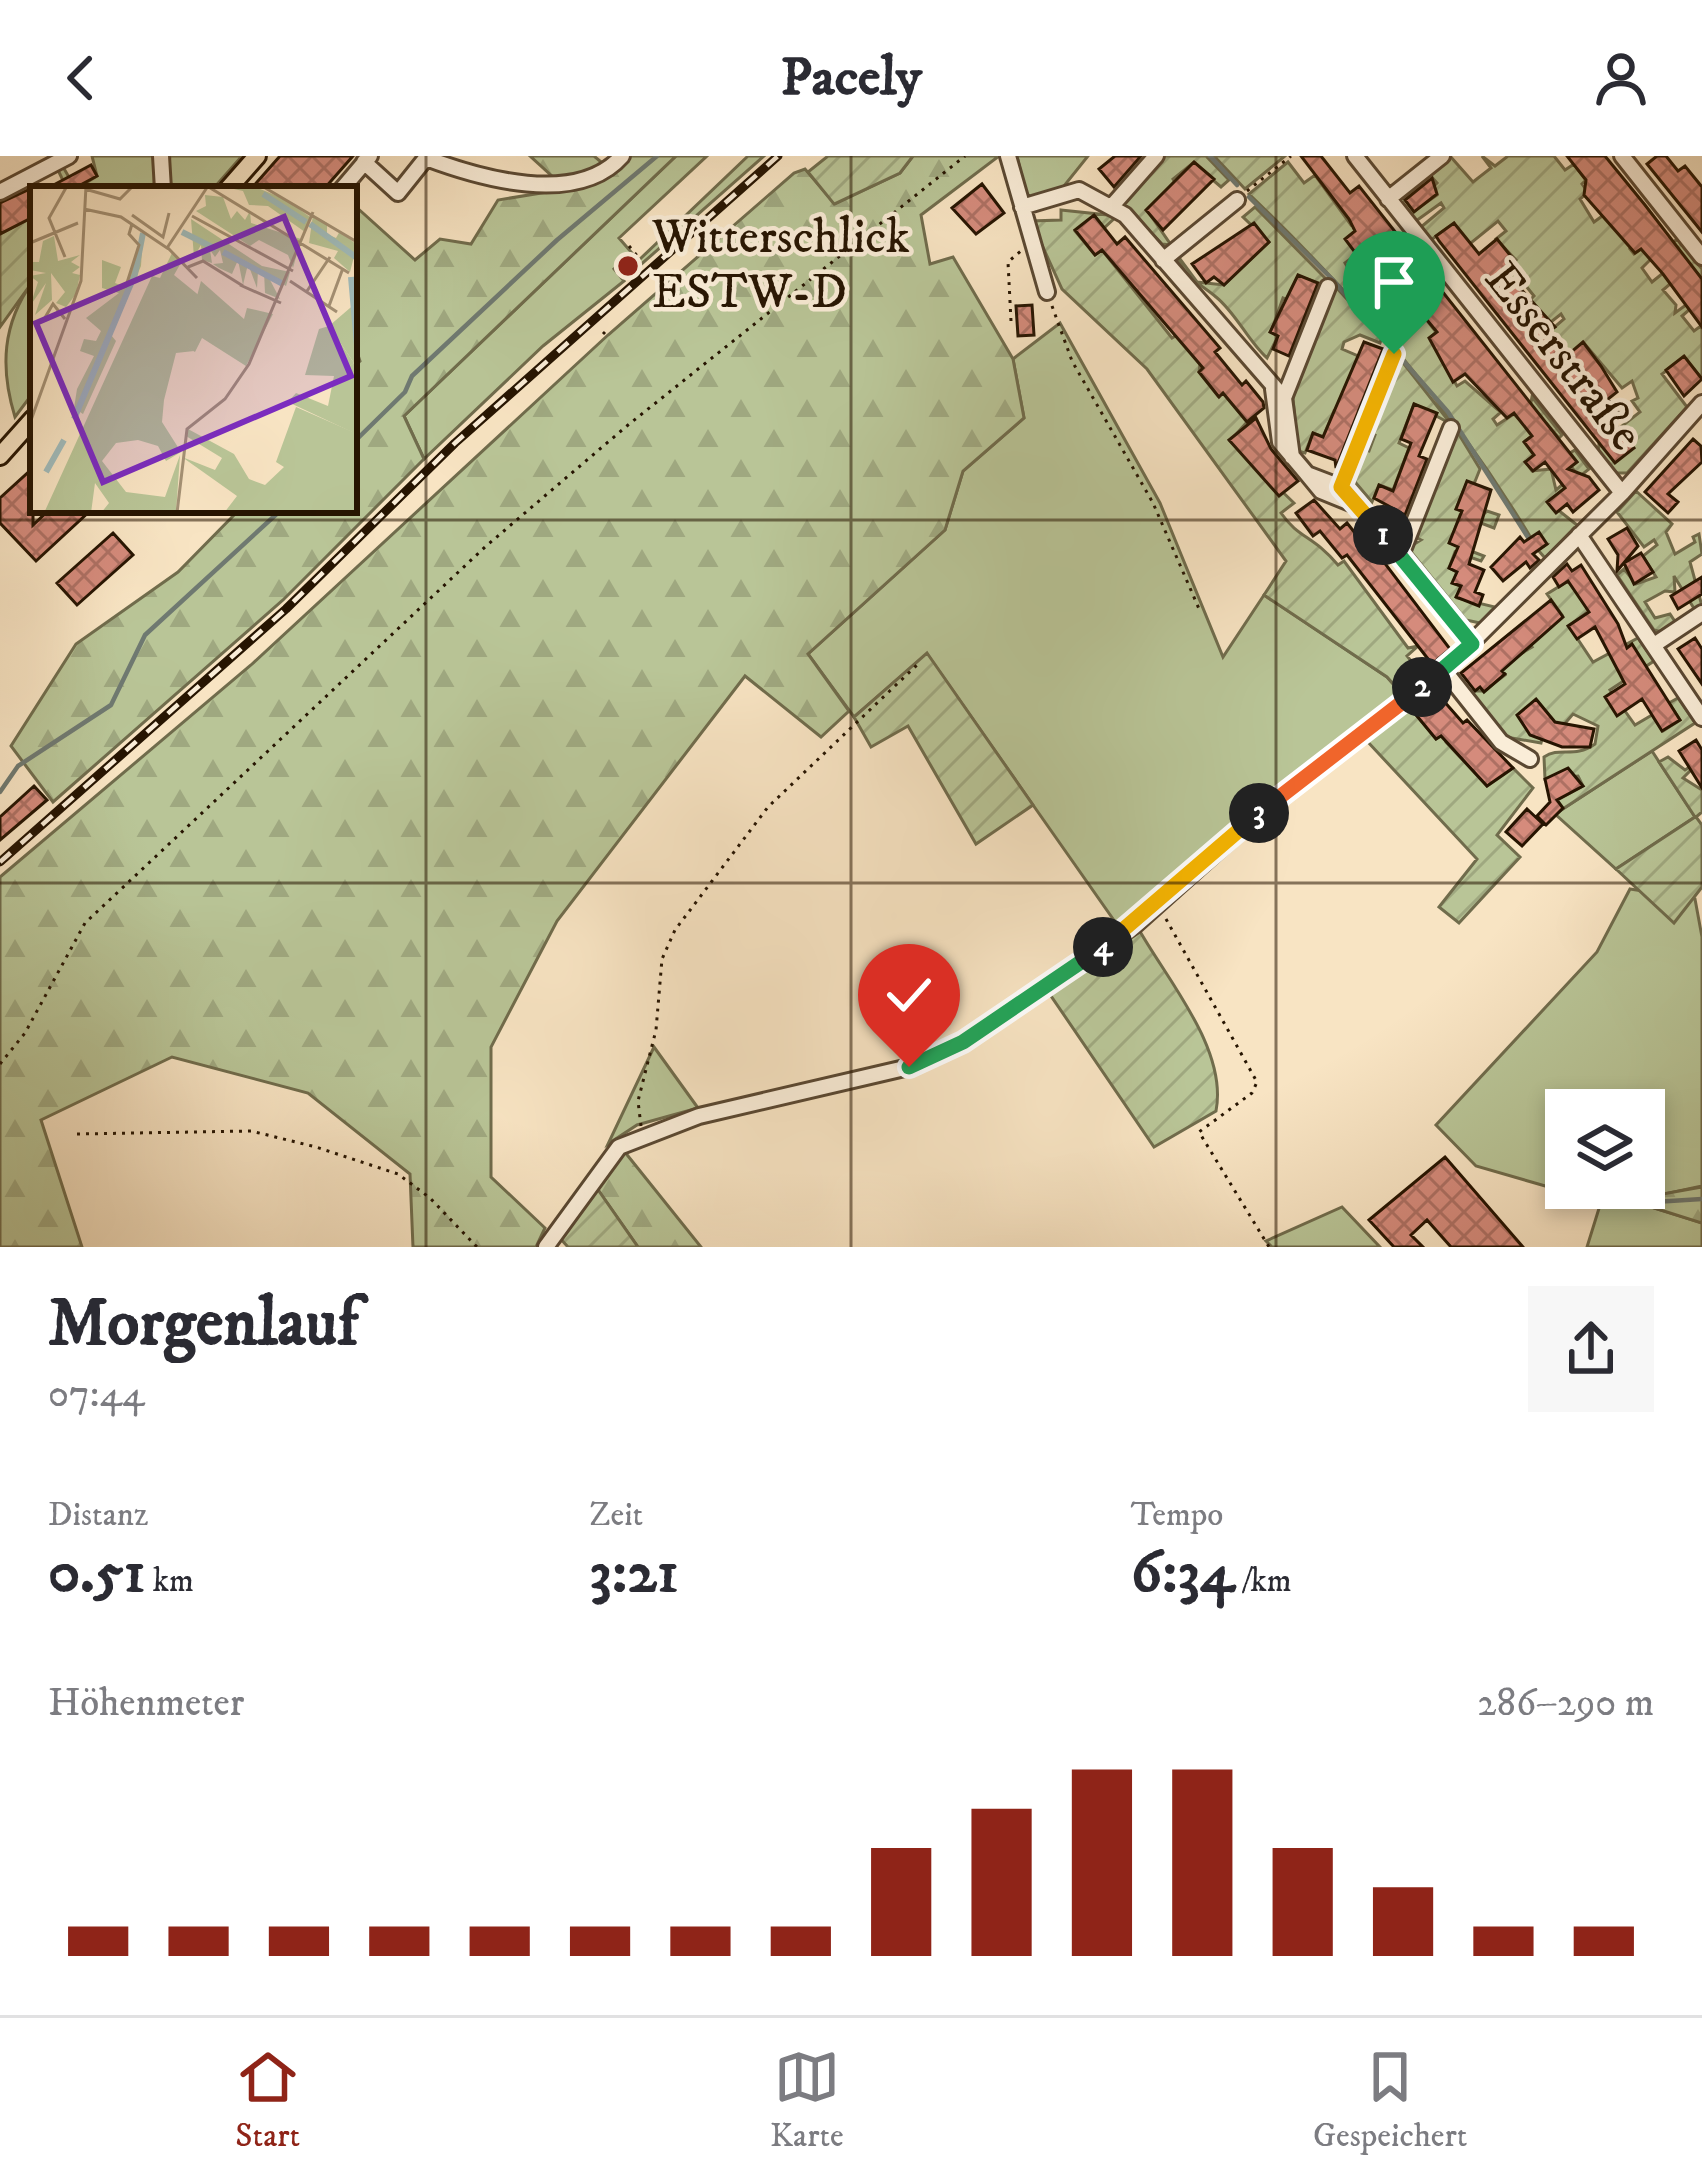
<!DOCTYPE html>
<html lang="de">
<head>
<meta charset="utf-8">
<style>
	:root { --surface:#fff; --page:#f7f7f7; --text:#2b2b33; --muted:#7c7c81; --line:#e1e1e2; --accent:#8f2418 }
	body { margin:0; font-family:"IM FELL DW Pica",serif; background:var(--page); color:var(--text); height:100vh; display:flex; flex-direction:column; font-size:45px; white-space:nowrap }
	* { box-sizing:border-box; margin:0 }
	p { font-size:39px; color:var(--muted) }
	.icon { flex:none; width:66px; height:66px; fill:none; stroke:currentColor; stroke-width:2; stroke-linecap:round; stroke-linejoin:round }
	.map { position:relative; height:1091px; overflow:hidden }
	.side { display:flex; flex-direction:column; background:var(--surface); flex:1 }
	.side>* { flex:none }
	.tools { position:absolute; left:1545px; top:933px; display:grid; gap:24px }
	.tools a { display:grid; place-items:center; width:120px; height:120px; border-radius:0px; background:var(--surface); box-shadow:0 6px 18px #0003; font-size:60px }
	.pin { position:absolute; display:grid; place-items:center; width:102px; height:102px; color:#fff; margin:-123px -51px; border-radius:50% 50% 50% 0; rotate:-45deg; box-shadow:0 0 12px #0007 }
	.pin .icon { rotate:45deg }
	.km { position:absolute; width:60px; height:60px; margin:-30px; border-radius:50%; background:#222; color:#fff; font-size:33px; line-height:60px; text-align:center }
	.round { display:grid; place-items:center; flex:none; width:126px; height:126px; border-radius:0px; background:var(--page) }
	.headline { display:flex; align-items:center; justify-content:space-between; height:204px; padding:0 48px }
	h1 { font-size:66px; font-weight:700; line-height:90px }
	.figures { display:grid; grid-template-columns:repeat(3,1fr); gap:18px; height:204px; padding:12px 48px }
	.figures div { display:grid; align-content:center }
	.figures b { font-size:60px; font-weight:700 }
	.figures small { font-size:33px; font-weight:400 }
	.figures p { font-size:33px }
	.chart { height:336px; padding:24px 48px }
	.chart p { display:flex; justify-content:space-between }
	.chart svg { width:100%; height:216px; margin-top:12px; stroke:var(--accent); stroke-width:6 }
	header { display:flex; justify-content:space-between; align-items:center; height:156px; padding:0 48px; background:var(--surface); font-size:54px; font-weight:700 }
	.dock { display:flex; justify-content:space-around; align-items:center; height:168px; border-top:3px solid var(--line); background:var(--surface); font-size:33px; color:var(--muted) }
	.dock a { display:grid; justify-items:center; gap:6px }
	.dock .on { color:var(--accent) }
	.map>svg:first-child { display:block }
</style>
</head>
<body>
<header><svg class="icon" aria-label="back" viewBox="0 0 24 24"><path d="M15 5l-7 7 7 7"/></svg>Pacely<svg class="icon" aria-label="person" viewBox="0 0 24 24"><circle cx="12" cy="8" r="4"/><path d="M4 21q1-7 8-7t8 7"/></svg></header>
<div class="map">
<svg width="1702" height="1091" viewBox="0 0 1702 1091">
	<defs>
		<pattern id="forest-firs" width="22" height="20" patternUnits="userSpaceOnUse" patternTransform="scale(3)"><rect width="22" height="20" fill="#b9c597"/><path d="M5 1l3.5 6h-7zM16 11l3.5 6h-7z" fill="#9fa880"/></pattern>
		<pattern id="garden-furrows" width="10" height="10" patternUnits="userSpaceOnUse" patternTransform="scale(3)"><rect width="10" height="10" fill="#b9c597"/><path d="M-1 1l2-2M0 10L10 0M9 11l2-2" fill="none" stroke="#9fa880"/></pattern>
		<pattern id="building-cross-hatch" width="8" height="8" patternUnits="userSpaceOnUse" patternTransform="scale(3)"><rect width="8" height="8" fill="#d58b7c"/><path d="M0 0l8 8M0 8l8-8" fill="none" stroke="#ad7063"/></pattern>
	</defs>
	<rect width="100%" height="100%" fill="#f8e4c3"/>
	<filter id="stains"><feTurbulence type="fractalNoise" baseFrequency=".00167" numOctaves="4"/><feColorMatrix values="0 0 0 0 .2 0 0 0 0 .09 0 0 0 0 .02 0 0 0 .5 -.17"/></filter>
	<radialGradient id="worn" r=".72"><stop offset=".6" stop-color="#630" stop-opacity="0"/><stop offset="1" stop-color="#630" stop-opacity=".3"/></radialGradient>
	<path fill="#b9c597" stroke="#706c4c" stroke-width="3" fill-rule="evenodd" d="M92,0H155L154,33H67L58,14L63,11L76,33L97,20Z
		M170,0H242L213,33H173L167,17Z
		M676,0H707L619,82L632,97L614,113L624,125L543,190L424,303L404,260Z
		M748,0H764L637,112L639,104Z
		M1017,0H1088L1060,35L1027,44Z
		M33,125V237L15,261C0,212 2,168 33,125Z
		M1060,167L1160,347L1223,501L1264,439L1387,521L1402,538L1247,658L1118,770L927,498L854,561L808,498L945,374L963,315L1024,262L1013,203Z
		M1652,595L1695,661L1616,713L1555,658Z
		M1630,733L1695,743L1702,781V1030L1632,1045L1702,1067V1091H1587L1601,1046L1476,1010L1436,969L1597,796ZM1566,954H1644V1032H1566Z
		M654,891L698,952L637,969L608,988Z
		M1342,1051L1380,1091H1272L1266,1085Z"/>
	<path fill="url(#forest-firs)" stroke="#706c4c" stroke-width="3" d="M530,0H594L613,16L628,0H676L404,260L424,303L283,444L53,646L11,590L76,488L178,416L239,354H354V211L360,205L354,187V49L415,104L440,83L471,88L498,44L566,33Z
		M913,0H999L921,59L930,108L953,101L1013,203L1024,262L963,315L945,374L808,498L849,555L821,581L745,520L557,765L491,891V1021L545,1072L536,1091H413L410,1018L308,937L172,901L41,964L82,1091H0V721L251,509L608,179L794,17L805,13L835,48L900,17Z
		M624,995L701,1091H638L594,1028Z
		M1702,1030V1067L1629,1044L1702,1031Z"/>
	<path fill="url(#garden-furrows)" stroke="#706c4c" stroke-width="3" d="M828,0H913L900,17L834,48L808,16Z
		M1161,0H1206L1229,24L1221,31L1193,7L1173,23L1176,28L1147,54L1171,89L1162,88L1121,45Z
		M1214,0H1285L1245,33Z
		M1450,0L1473,26L1491,12L1482,0L1495,10L1508,0H1554L1565,14L1574,8L1586,24L1582,28L1588,36L1580,43L1594,66L1605,58L1636,88L1630,93L1634,98L1651,86V103L1642,112L1652,126L1683,101L1672,87L1677,83L1702,113V123L1691,110L1663,134L1676,149L1675,157L1694,143L1697,147L1682,160L1694,175L1702,169V223L1684,201L1662,218L1687,251L1627,317H1616L1598,297L1599,288L1640,256L1632,245L1638,242L1632,225L1622,232L1584,187L1569,198L1550,175L1564,163L1561,158L1551,166L1529,145L1534,140L1522,125L1517,129L1500,118L1516,104L1496,83L1506,75L1498,65L1466,91L1454,67L1431,84L1421,71L1444,52L1441,47L1416,65L1400,45L1418,25L1421,29L1404,42L1414,55L1437,39L1433,31L1437,27L1428,17Z
		M1288,6L1304,27L1315,19L1351,69L1361,63L1357,98L1345,107L1348,112L1383,85L1406,115L1389,130L1415,163L1422,158L1436,176L1430,182L1457,230L1465,225L1497,253L1501,256L1493,263L1497,269L1514,258L1526,271L1532,241L1562,279L1559,282L1547,268L1525,285L1534,299L1526,306L1532,315L1551,313L1556,334L1576,317L1571,310L1577,306L1570,297L1575,294L1589,313L1548,346L1577,369L1545,402L1538,394L1547,388L1531,382C1453,252 1357,142 1249,38Z
		M1255,51L1327,124L1324,129L1298,120L1288,144L1283,142L1271,176L1278,180L1267,202C1248,185 1236,157 1216,141C1200,127 1183,122 1177,99L1197,126L1224,129L1269,86L1243,61Z
		M1061,54L1117,60L1104,72L1094,60L1075,75L1095,99L1102,94L1172,182L1177,179L1200,208L1199,216L1218,240L1223,237L1247,266L1230,285L1294,347L1281,357C1299,383 1313,379 1338,409L1344,405L1408,492L1418,490L1407,500L1420,516L1452,496L1402,538L1387,521L1264,439L1286,405L1147,213L1062,133L1031,65L1061,64Z
		M33,61V125L0,171V78Z
		M1333,128L1382,181L1380,187L1360,179L1344,186L1342,193L1358,200L1348,260L1334,255L1323,281L1313,277L1305,297L1298,295L1292,232Z
		M1397,199L1451,268L1414,248L1399,287L1409,292L1393,334L1379,329L1372,346L1350,320L1361,293L1369,295L1375,279L1368,276Z
		M1455,272L1480,313L1474,328L1467,326L1456,353L1479,362L1487,355L1499,359L1494,372L1460,359L1450,387L1484,400L1481,405L1455,396L1449,412L1457,416L1453,427L1461,430L1457,442L1495,451L1480,467L1466,464L1408,392L1421,384L1413,380Z
		M1636,335L1672,368L1666,376L1675,398L1695,386L1693,381L1699,378L1702,398L1690,406L1702,450L1695,454L1674,420L1675,436L1665,435L1645,446L1655,462L1670,458L1676,467L1662,476L1654,474L1617,419L1624,413L1636,428L1656,421L1643,400L1657,389L1654,384L1644,391L1617,356Z
		M1568,425L1590,454L1569,470L1593,506L1638,482L1654,505L1610,534L1635,569L1652,559L1663,575L1680,564L1669,547L1678,542L1695,567L1555,658L1550,648L1583,630L1578,620L1545,623L1544,601C1560,590 1574,603 1595,588L1598,570L1573,558L1561,572L1544,575L1541,587L1506,581L1468,535H1484L1505,519L1499,511L1532,491L1528,486L1562,459L1547,438Z
		M927,497L1033,649L976,688L908,570L871,591L854,561Z
		M1418,543L1425,551L1417,560L1436,583L1445,576L1446,586L1487,630L1513,612L1533,632L1497,679L1520,701L1459,767L1439,751L1477,703L1366,584Z
		M1668,601L1685,614L1702,603L1683,622L1702,634V656L1696,661L1702,669V731L1674,767L1616,713L1695,661L1659,606Z
		M1138,772C1167,824 1228,893 1216,955L1154,991L1049,837Z
		M594,1028L638,1091H568L557,1079Z"/>
	<g fill="none" stroke-linecap="round" stroke-linejoin="round">
		<path stroke="#6f7971" stroke-width="4.5" d="M1210,0L1237,29
			M1249,41L1332,123L1448,256L1529,383
			M354,286L405,236L412,220L557,84L657,0
			M0,636L18,610L111,549L145,479L281,354
			M1654,1046L1702,1043"/>
	</g>
	<path fill="url(#building-cross-hatch)" stroke="#261401" stroke-width="3" d="M280,0H353L324,33H251Z
		M1115,0H1141L1114,31L1099,13Z
		M1301,0H1321L1350,37L1359,30L1577,306L1568,313L1589,321L1599,334L1573,356L1567,348L1556,357L1547,346L1565,332L1545,306L1533,315L1525,306L1534,299L1524,286L1532,280L1514,257L1507,262L1465,218L1453,226L1429,182L1437,176L1422,158L1415,164L1370,96L1360,103L1345,83L1355,75L1349,63Z
		M1567,0H1605L1645,49L1702,123V171L1663,118L1641,93L1635,97L1584,39L1586,24Z
		M1657,0H1666L1678,15L1685,10L1702,31V76L1647,8Z
		M1194,6L1214,23L1163,74L1146,54Z
		M91,9L97,20L73,33H46Z
		M1432,22L1437,38L1414,56L1405,44Z
		M982,28L1004,57L976,78L952,52Z
		M30,33L33,61L0,78V47Z
		M1094,59L1117,88L1125,81L1220,192L1215,196L1242,229L1246,225L1263,246L1264,252L1247,266L1223,237L1219,241L1199,216L1203,212L1102,94L1095,99L1075,74Z
		M1254,67L1269,86L1224,129L1214,121L1206,127L1192,108Z
		M1454,67L1479,98L1497,83L1514,104L1503,113L1555,171L1549,175L1569,198L1583,186L1601,210L1617,236L1608,243L1622,261L1615,268L1634,292L1615,307L1439,85L1436,80Z
		M1298,119L1318,127L1289,200L1273,193L1278,180L1270,176Z
		M1032,149L1034,179L1018,180L1016,150Z
		M1364,186L1383,193L1336,312L1335,304L1307,294L1313,277L1323,281Z
		M1684,200L1702,223L1684,240L1666,214Z
		M1414,248L1437,257L1419,300L1427,303L1405,359L1374,342L1379,329L1393,335L1411,287L1401,283Z
		M1256,262L1271,293L1298,325L1279,340L1229,284Z
		M1693,283L1701,290L1702,306L1668,338L1678,346L1668,357L1645,336Z
		M33,312V369L49,354H91L36,405L0,367V342Z
		M1467,325L1491,334L1469,408L1484,414L1475,436L1483,439L1479,450L1456,441L1461,430L1452,427L1457,416L1449,412L1458,391L1449,387L1462,355L1456,353Z
		M1314,344L1340,373L1347,367L1367,392L1371,389L1450,493L1432,508L1347,399L1342,402L1320,375L1313,380L1296,357Z
		M1627,372L1638,390L1617,415L1618,399L1608,383Z
		M1539,376L1547,388L1533,398L1539,404L1530,412L1526,406L1503,425L1491,411L1520,381L1524,386Z
		M113,377L133,399L77,449L57,427Z
		M1641,397L1653,416L1634,428L1624,407Z
		M1567,408L1572,415L1581,409L1618,468L1627,492L1632,488L1680,564L1662,575L1642,543L1617,560L1605,541L1625,528L1595,471L1577,483L1568,470L1589,456L1568,425L1559,431L1553,421Z
		M1702,421V438L1678,453L1671,440Z
		M1551,444L1563,461L1502,515L1505,518L1484,536L1480,531L1475,535L1461,517Z
		M1695,482L1702,493V528L1678,493Z
		M1435,535L1463,567L1467,564L1513,612L1487,630L1441,580L1436,583L1417,560L1425,551L1421,546Z
		M1536,543L1555,566L1594,573L1590,591H1562L1530,579L1517,559Z
		M1696,584L1702,594V632L1679,595Z
		M1568,612L1583,630L1557,644L1563,652L1546,669L1537,660L1550,646L1545,623Z
		M34,630L47,644L0,684V661Z
		M1527,653L1543,668L1522,690L1506,676Z
		M1445,1001L1523,1091H1451L1427,1064L1411,1079L1423,1091H1394L1369,1064Z"/>
	<g fill="none" stroke-linecap="round" stroke-linejoin="round">
		<g stroke="#5a4832" stroke-width="20">
			<path id="minor" d="M161,0L163,33
				M1008,0L1047,136
				M1355,0L1622,337
				M1622,0L1702,101
				M364,6L398,37L426,2C479,22 577,51 622,0
				M342,33L370,0
				M0,36L69,0
				M1388,43L1442,0
				M1112,50L1156,0
				M1022,51L1079,34L1125,59L1284,242L1292,301
				M1163,104L1237,44
				M1273,233L1280,286L1307,318L1341,331L1472,488
				M1284,242L1328,131
				M1307,318L1321,335L1353,348
				M1341,331L1393,198
				M1579,379L1702,562
				M1401,399L1451,272
				M1654,489L1702,457
				M1444,514L1501,586L1530,603
				M546,1091L619,991L699,960L909,911L963,886L1135,769L1262,655L1444,514L1622,337L1702,247"/>
		</g>
		<g stroke="#261401" stroke-width="22">
			<path id="major" d="M228,33L257,0
				M0,300L33,263"/>
		</g>
		<path stroke="#261401" stroke-width="3" stroke-dasharray="3 6" stroke-linecap="butt" d="M1247,35L1291,0
			M629,90L638,101L634,105
			M637,115L639,114
			M1052,150L1072,205L1153,347L1200,455
			M1011,165L1008,106L1022,94
			M603,178L605,176
			M1166,763L1257,926L1252,937L1199,976L1269,1091
			M0,908L25,877L85,767L485,391L628,269L965,0
			M641,970L638,945L656,874L662,803L675,774L768,651L918,508
			M77,978L251,975L316,991L398,1018L430,1042L477,1091"/>
		<use href="#minor" stroke="#faedd8" stroke-width="14"/>
		<use href="#major" stroke="#f8e4c3" stroke-width="16"/>
		<g stroke="#261401" stroke-width="9">
			<path id="rail" d="M0,706L286,453L455,287L778,0"/>
		</g>
		<use href="#rail" stroke="#faedd8" stroke-width="4.5" stroke-dasharray="14" stroke-linecap="butt"/>
	</g>
	<g fill="none" stroke-linecap="round" stroke-linejoin="round">
		<g stroke="#fff" stroke-width="24">
			<path id="split-1" d="M1383,379L1341,331L1394,198"/>
		</g>
		<g stroke="#fff" stroke-width="24">
			<path id="split-2" d="M1383,379L1472,488L1422,531"/>
		</g>
		<g stroke="#fff" stroke-width="24">
			<path id="split-3" d="M1259,657L1422,531"/>
		</g>
		<g stroke="#fff" stroke-width="24">
			<path id="split-4" d="M1103,791L1259,657"/>
		</g>
		<g stroke="#fff" stroke-width="24">
			<path id="split-5" d="M909,911L963,886L1103,791"/>
		</g>
		<use href="#split-1" stroke="#f5b400" stroke-width="15"/>
		<use href="#split-2" stroke="#22a559" stroke-width="15"/>
		<use href="#split-3" stroke="#f0652b" stroke-width="15"/>
		<use href="#split-4" stroke="#f5b400" stroke-width="15"/>
		<use href="#split-5" stroke="#22a559" stroke-width="15"/>
	</g>
	<path fill="none" stroke="#261401" stroke-width="3" stroke-opacity="0.55" d="M426,0V1091M851,0V1091M1276,0V1091M0,364H1702M0,727H1702"/>
	<circle fill="#8f2418" stroke="#faedd8" stroke-width="4.5" cx="628" cy="110" r="12"/>
	<g text-anchor="middle" dominant-baseline="central" stroke-width="9" stroke-linejoin="round" paint-order="stroke">
		<g font-size="48" fill="#261401" stroke="#faedd8" text-anchor="start">
			<text x="652" y="82">Witterschlick<tspan x="652" dy="55">ESTW-D</tspan></text>
		</g>
		<g font-size="48" fill="#261401" stroke="#faedd8">
			<text transform="translate(1563 201) rotate(52)">Esserstraße</text>
		</g>
	</g>
	<g transform="translate(30 30)">
		<rect width="327" height="327" fill="#f8e4c3"/>
		<path d="M171,95L214,133L217,122L243,128L216,180L172,152L165,166L154,159ZM299,140L324,177L311,187L327,186L324,247L258,216L266,207L298,220L304,190L275,189L289,143Z" fill="#b9c597"/>
		<path d="M113,49L111,80L81,149L86,155L53,228L44,222L47,203L64,170L50,165L54,153L66,155L71,145L56,132L89,107L72,102V74L91,81L85,97L96,101ZM142,67L152,75L144,89L171,111L155,159L164,165L146,167L134,214L132,236L151,266L136,275L128,260L108,254L86,257L72,275L96,306L135,311L150,269L146,327H71L79,317L65,297L61,327H14L122,90L130,92ZM327,116V186L308,188L324,177L299,140ZM266,221L323,246L327,237V327H194L207,310L152,271L185,284L192,272L156,250L158,243L204,268L219,293L235,299L254,281L246,276Z" fill="#b9c597"/>
		<path d="M190,0H223L257,14L280,31L275,46L238,20L219,19L213,5ZM175,9L193,11L201,33L207,25L215,34L220,25L221,37L271,53L263,82L258,69L229,54L220,60L166,25L176,20ZM283,29L297,37V48L306,52L310,45L327,59L320,86L304,72L308,65L279,57ZM161,33L232,80L260,86L256,100L242,91L240,94L250,113L235,107L234,86L228,85L227,102L218,78L213,99L208,74L202,88L189,82L183,78L193,77L190,64L185,71L180,64L182,77L172,74L171,59L164,71ZM24,50L28,75L50,69L41,76L50,81L42,87L50,89L46,108L36,121L26,117L35,106L21,87L22,114L5,129L16,97L0,120L8,96L0,90L16,87L0,84V76H9L13,55Z" fill="#b9c597"/>
		<path fill="none" stroke="#a0bcbc" stroke-width="6" d="M233,8L276,36M280,38L327,72M152,46L186,63M193,66L253,98M321,91L327,159M44,233L105,88L113,47M16,286L34,254"/>
		<path fill="none" stroke="#a49175" stroke-width="3" d="M177,0L319,87M232,0L327,56M55,3L90,13L103,0M54,23L91,31L137,62L178,0M102,29L133,51L139,27M162,30L263,85M0,57L48,37M138,62L167,92M35,71L19,32L37,0M158,81L173,75L213,100M260,95L307,126M210,99L251,117M277,105L300,71M59,115L96,100L109,59L99,48L102,38M299,120L313,82M13,135L23,118L35,133M0,237L51,95L56,0M147,327L157,243L195,213L219,178L283,26"/>
		<path fill="#7b2cbf" fill-opacity="0.15" stroke="#7b2cbf" stroke-width="6" d="M254,31L321,190L73,296L6,137Z"/>
		<rect width="327" height="327" fill="none" stroke="#261401" stroke-width="6"/>
	</g>
	<rect width="100%" height="100%" filter="url(#stains)"/>
	<rect width="100%" height="100%" fill="url(#worn)"/>
</svg>
<div class="tools">
<a><svg class="icon" aria-label="layers" viewBox="0 0 24 24"><path d="M12 4l9 5-9 5-9-5zM3 14l9 5 9-5"/></svg></a>
</div>
<div class="pin" style="left:1394px;top:198px;background:#1e9e55"><svg class="icon" aria-label="arrive" viewBox="0 0 24 24"><path d="M6 21V4h12l-3 4 3 4H6"/></svg></div>
<div class="pin" style="left:909px;top:911px;background:#d93025"><svg class="icon" aria-label="check" viewBox="0 0 24 24"><path d="M5 12l5 5 9-10"/></svg></div>
<b class="km" style="left:1383px;top:379px">1</b>
<b class="km" style="left:1422px;top:531px">2</b>
<b class="km" style="left:1259px;top:657px">3</b>
<b class="km" style="left:1103px;top:791px">4</b>
</div>
<section class="side">
<div class="headline"><div><h1>Morgenlauf</h1><p>07:44</p></div><a class="round"><svg class="icon" aria-label="share" viewBox="0 0 24 24"><path d="M12 15V3M7 8l5-5 5 5M5 13v7h14v-7"/></svg></a></div>
<div class="figures">
<div><p>Distanz</p><b>0.51<small> km</small></b></div>
<div><p>Zeit</p><b>3:21</b></div>
<div><p>Tempo</p><b>6:34<small> /km</small></b></div>
</div>
<div class="chart"><p><span>Höhenmeter</span>286–290 m</p>
<svg viewBox="0 0 160 44" preserveAspectRatio="none"><path d="M5 44V38M15 44V38M25 44V38M35 44V38M45 44V38M55 44V38M65 44V38M75 44V38M85 44V22M95 44V14M105 44V6M115 44V6M125 44V22M135 44V30M145 44V38M155 44V38"/></svg>
</div>
</section>
<nav class="dock">
<a class="on"><svg class="icon" aria-label="home" viewBox="0 0 24 24"><path d="M3 11l9-7 9 7M6 9v11h12V9"/></svg>Start</a>
<a><svg class="icon" aria-label="map" viewBox="0 0 24 24"><path d="M3 6l6-2 6 2 6-2v14l-6 2-6-2-6 2zM9 4v14M15 6v14"/></svg>Karte</a>
<a><svg class="icon" aria-label="saved" viewBox="0 0 24 24"><path d="M7 4h10v16l-5-4-5 4z"/></svg>Gespeichert</a>
</nav>
</body>
</html>
